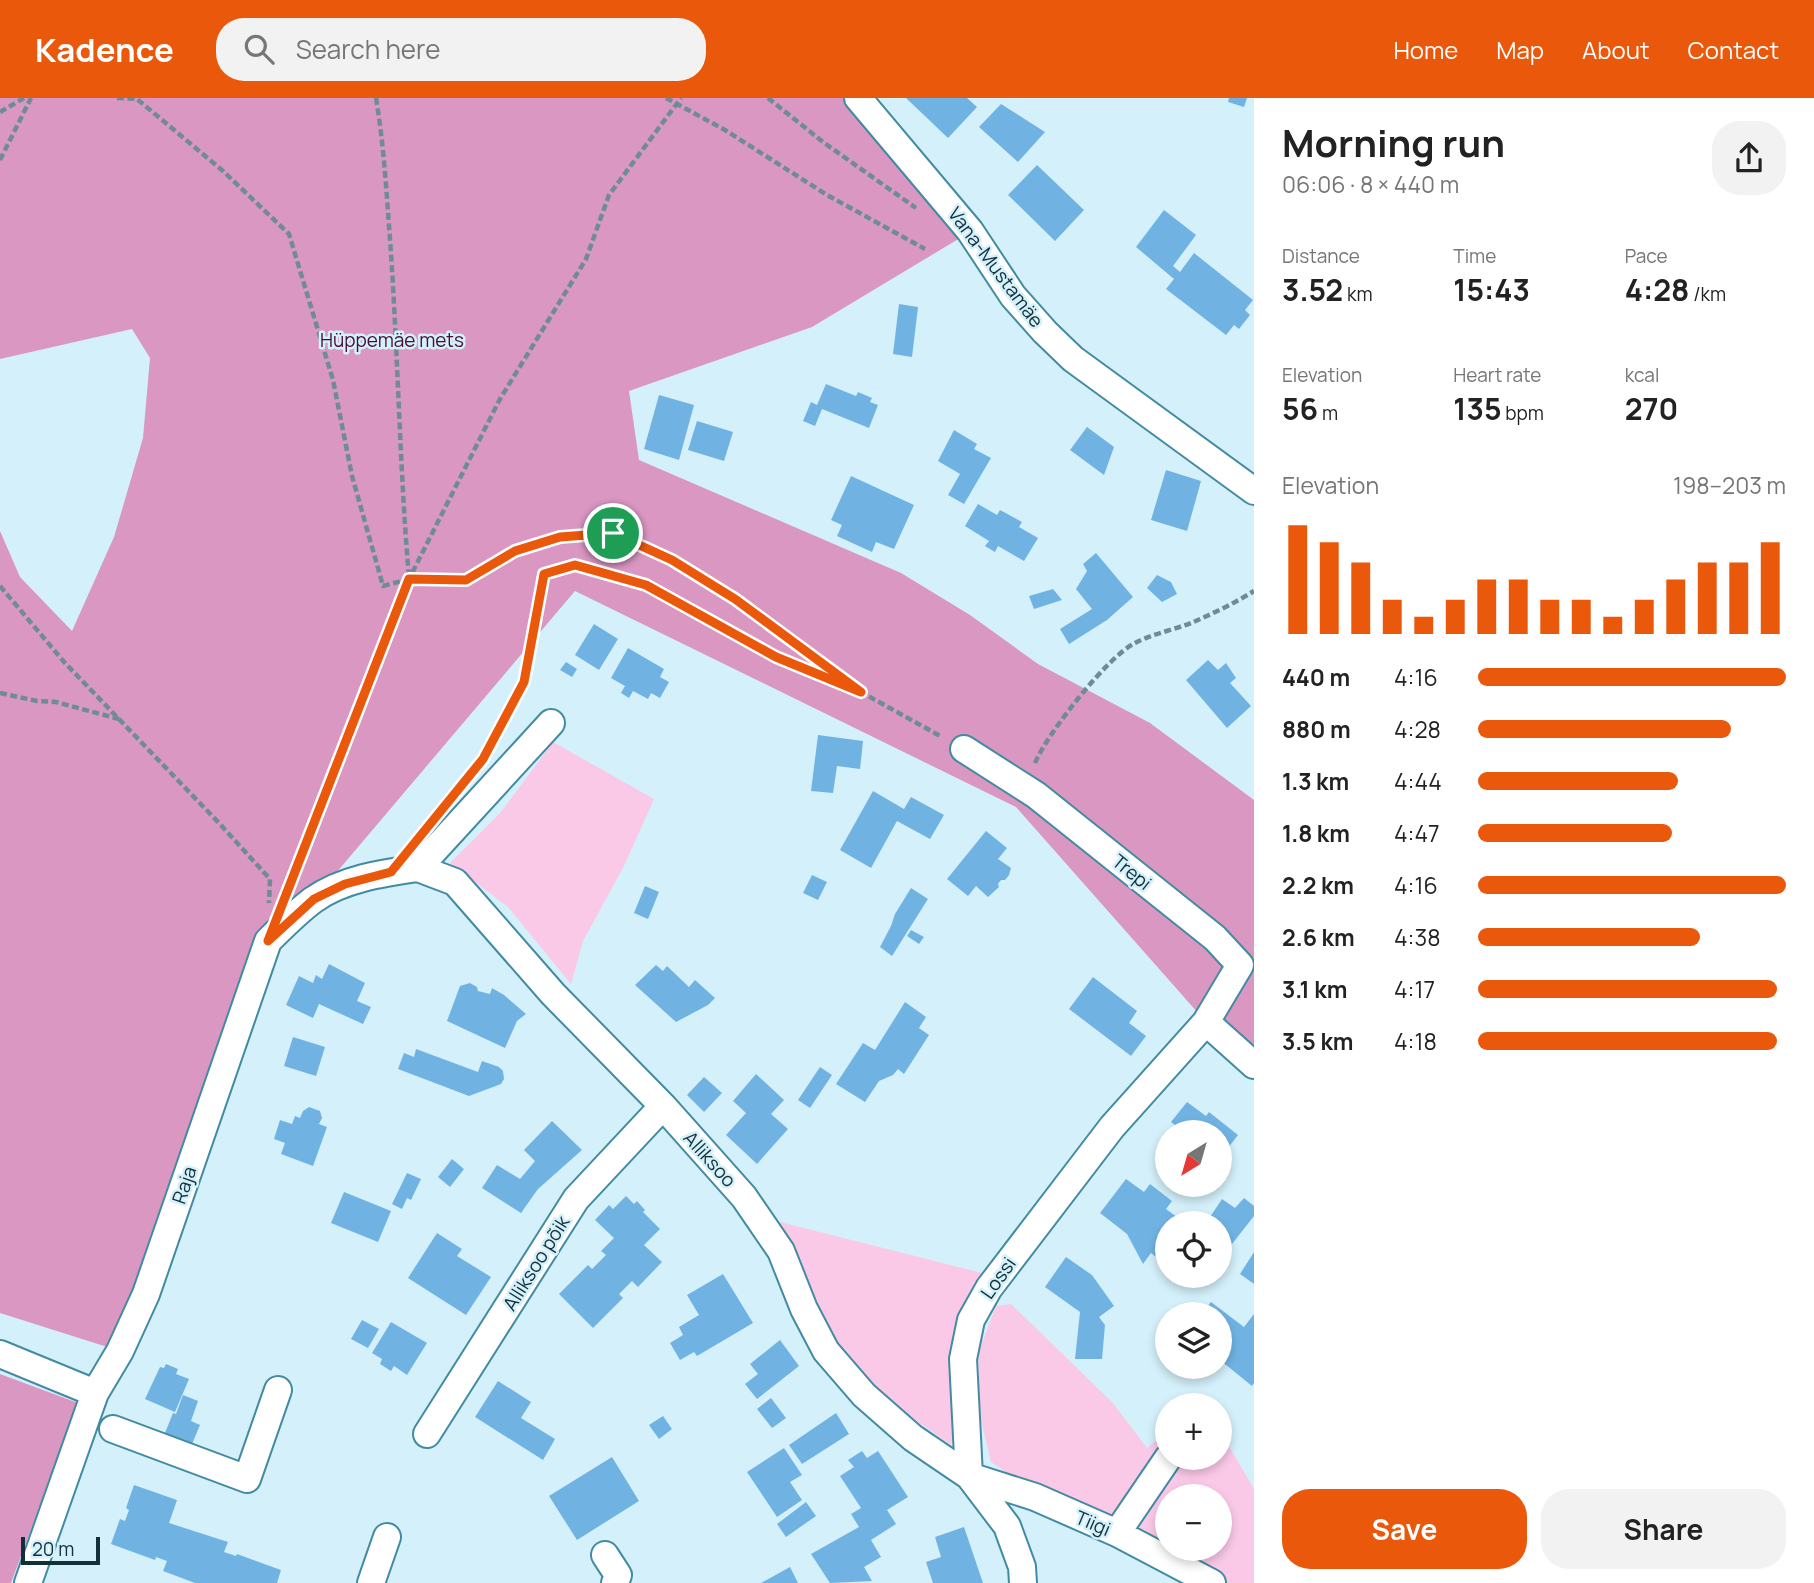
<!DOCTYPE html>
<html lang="en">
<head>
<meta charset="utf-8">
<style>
	:root { --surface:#fff; --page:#f2f2f2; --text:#222; --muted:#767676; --accent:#ea580c }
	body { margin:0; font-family:Manrope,sans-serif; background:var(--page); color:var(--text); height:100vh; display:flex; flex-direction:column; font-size:26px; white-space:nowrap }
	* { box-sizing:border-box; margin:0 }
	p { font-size:23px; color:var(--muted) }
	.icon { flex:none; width:38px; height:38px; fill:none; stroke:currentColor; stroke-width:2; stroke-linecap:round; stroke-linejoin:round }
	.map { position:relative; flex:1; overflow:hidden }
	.drawer { display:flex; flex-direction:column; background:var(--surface); width:560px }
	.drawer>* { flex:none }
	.needle { width:46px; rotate:217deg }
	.fabs { position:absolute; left:1155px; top:1022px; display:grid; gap:14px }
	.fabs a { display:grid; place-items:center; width:77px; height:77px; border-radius:50%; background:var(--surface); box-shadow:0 4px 10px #0003; font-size:35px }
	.scale { position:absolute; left:21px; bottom:18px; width:79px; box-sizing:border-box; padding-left:7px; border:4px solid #11303a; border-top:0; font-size:19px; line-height:24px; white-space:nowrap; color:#11303a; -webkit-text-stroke:5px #d4f0fa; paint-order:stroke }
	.pin { position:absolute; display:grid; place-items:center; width:60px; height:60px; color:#fff; margin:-30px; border:4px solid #fff; border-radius:50%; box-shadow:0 2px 7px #0007 }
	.round { display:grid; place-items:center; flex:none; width:74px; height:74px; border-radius:28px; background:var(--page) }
	.summary { display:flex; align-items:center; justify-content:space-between; height:119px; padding:0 28px }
	h1 { font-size:38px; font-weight:700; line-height:52px }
	.stats { display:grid; grid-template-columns:repeat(3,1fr); gap:10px; height:119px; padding:7px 28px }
	.stats div { display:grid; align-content:center }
	.stats b { font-size:30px; font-weight:700 }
	.stats small { font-size:19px; font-weight:400 }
	.stats p { font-size:19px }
	.chart { height:196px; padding:14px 28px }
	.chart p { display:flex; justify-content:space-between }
	.chart svg { width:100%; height:126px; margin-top:7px; stroke:var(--accent); stroke-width:6 }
	.action { display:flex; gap:14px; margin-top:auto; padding:14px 28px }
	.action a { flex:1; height:80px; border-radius:28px; background:var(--accent); color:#fff; font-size:28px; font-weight:700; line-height:80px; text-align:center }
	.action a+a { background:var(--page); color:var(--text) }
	ul { padding:0 28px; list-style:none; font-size:23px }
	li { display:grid; grid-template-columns:112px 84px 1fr; align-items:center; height:52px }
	li i { height:18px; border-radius:9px; background:var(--accent) }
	header { display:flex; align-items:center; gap:42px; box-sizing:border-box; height:98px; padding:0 35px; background:var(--accent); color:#fff }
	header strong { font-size:33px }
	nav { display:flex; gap:38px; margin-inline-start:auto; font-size:24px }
	.search { width:490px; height:63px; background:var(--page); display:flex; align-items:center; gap:18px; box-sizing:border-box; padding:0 24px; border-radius:28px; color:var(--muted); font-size:26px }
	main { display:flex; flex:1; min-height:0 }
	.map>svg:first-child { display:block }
</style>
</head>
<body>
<header>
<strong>Kadence</strong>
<div class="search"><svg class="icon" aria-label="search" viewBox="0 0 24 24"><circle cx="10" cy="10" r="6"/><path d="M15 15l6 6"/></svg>Search here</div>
<nav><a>Home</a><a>Map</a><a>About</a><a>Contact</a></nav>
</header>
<main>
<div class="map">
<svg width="1254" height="1485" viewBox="0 0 1254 1485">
	<rect width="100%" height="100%" fill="#d4f0fa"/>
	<path fill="#fbc9e8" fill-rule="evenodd" d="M553,644L654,701L624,768L583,843L571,886L508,809L450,765L501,714Z
		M772,1122L986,1176L951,1347L869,1289L820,1225L801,1168Z
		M1011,1206L1112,1304L1147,1350L1167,1334V1352L1115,1429L1030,1390L991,1364L980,1318L978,1255L996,1208Z
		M1220,1333L1254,1391V1485H1224L1125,1433L1175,1360H1220ZM1167,1398H1220V1451H1167Z"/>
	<path fill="#d997c2" d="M0,0H855L965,137L812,229L629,293L639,362L901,475L970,517L1038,566L1150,625L1254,702V967L1206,924L1016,709L575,493L314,801L268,843L120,1253L0,1215V433L20,479L72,533L114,439L143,340L150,260L132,231L0,261Z
		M0,1276L78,1305L11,1485H0Z"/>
	<path fill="#70b3e3" d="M906,0H967L977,9L948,40Z
		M1229,0H1247L1244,9L1228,4Z
		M1001,6L1045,34L1018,64L979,29Z
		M1037,67L1084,112L1055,143L1008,97Z
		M1164,112L1196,137L1173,168L1180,174L1194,155L1253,202L1245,212L1250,217L1239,231L1234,227L1226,237L1166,191L1174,181L1136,149Z
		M899,206L918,209L912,259L893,256Z
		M826,286L856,298L858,294L872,300L870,304L878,307L869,330L822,311L815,328L803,323L811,304L817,307Z
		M659,297L694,307L679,362L644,351Z
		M697,323L733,334L724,363L688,352Z
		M1087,329L1114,349L1104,377L1070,352Z
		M954,332L977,346L974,351L991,360L964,406L948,397L960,376L938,363Z
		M1166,372L1201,383L1187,433L1151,422Z
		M851,378L914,407L894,451L876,444L872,454L837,438L842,427L831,422Z
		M978,406L997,417L1000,412L1022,424L1019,429L1038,440L1024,463L998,448L995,454L985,448L989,443L965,428Z
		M1096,455L1133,499L1107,522L1069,546L1060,531L1092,511L1076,491L1087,473L1083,466Z
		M1157,477L1171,484L1177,496L1162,504L1147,490Z
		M1053,491L1062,502L1034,511L1029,498Z
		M594,526L618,541L599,572L575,557Z
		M628,550L664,571L660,579L669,584L660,600L651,595L648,601L633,593L629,600L621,595L625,588L611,580Z
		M1208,562L1218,572L1226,565L1236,580L1230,585L1251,608L1227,630L1186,582Z
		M566,564L577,571L572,579L560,572Z
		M818,637L863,643L860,671L837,668L833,695L811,693Z
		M873,693L904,711L911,699L944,717L930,741L897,723L871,770L840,752Z
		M986,733L1007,750L998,761L1011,770L1009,777L1005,782H1001L998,786L999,789L988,799L976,788L968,798L947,781Z
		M812,777L827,784L818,802L803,795Z
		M645,788L659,794L648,821L634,815Z
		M911,790L928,801L892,858L880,849L891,828L895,816Z
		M911,832L924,839L919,846L907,838Z
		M329,866L365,885L357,903L371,909L363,926L319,906L313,920L286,907L299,878L313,885L316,877L322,881Z
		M656,867L663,873L667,868L689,889L695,882L715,900L708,907L676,924L635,887Z
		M1093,879L1137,913L1129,925L1146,938L1131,958L1069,911Z
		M470,885L477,889L478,893L490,896L492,890L504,897L526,916L517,923L505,950L447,923L460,888Z
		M905,904L926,919L919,930L929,937L904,976L898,971L893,977L879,983L865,1004L836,986L863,945L875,952Z
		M293,939L325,949L316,978L284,968Z
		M416,951L478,974L482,963L499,969L503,973L504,981L501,986L469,998L398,971L404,955L414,959Z
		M820,969L832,977L810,1010L798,1002Z
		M756,976L784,1002L771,1016L788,1031L757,1066L726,1037L746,1015L733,1003Z
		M704,979L722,995L704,1014L687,997Z
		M1187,1004L1206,1018L1209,1014L1238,1037L1220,1060V1034H1184L1171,1024Z
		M309,1009L320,1013L322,1020L319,1026L327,1029L313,1068L281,1056L285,1045L274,1041L280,1022L292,1026L295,1018L300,1020L303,1013Z
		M552,1023L582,1052L538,1091L521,1115L482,1090L497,1067L520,1081L535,1063L524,1052Z
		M452,1061L464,1071L450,1089L438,1079Z
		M407,1075L421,1081L411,1102L407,1100L402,1111L392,1106Z
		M1126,1081L1144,1094L1150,1086L1172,1103L1166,1111L1185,1125H1167V1145L1156,1159L1151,1155L1143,1166L1127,1136L1100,1115Z
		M344,1094L391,1113L378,1144L331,1125Z
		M626,1098L634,1106L637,1103L645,1112L643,1114L660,1131L644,1147L662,1164L638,1189L632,1183L619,1196L623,1200L593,1230L559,1196L588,1167L592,1171L606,1157L601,1153L614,1140L595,1122L609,1107L613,1111Z
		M1244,1100L1254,1108V1118L1232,1146L1220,1137V1125H1206L1222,1101L1235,1110Z
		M437,1135L462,1151L457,1158L491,1179L466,1217L408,1180Z
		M1254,1154V1186L1240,1176Z
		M1066,1159L1092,1177L1114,1208L1099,1219L1105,1227L1102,1261H1075L1080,1214L1045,1189Z
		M723,1176L753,1225L697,1258L694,1254L680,1262L670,1245L683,1237L679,1229L699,1217L687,1197Z
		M1211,1204L1244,1229L1254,1216V1285L1252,1288L1220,1262V1216H1201Z
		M362,1222L379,1231L368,1250L351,1241Z
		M391,1224L427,1245L407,1277L394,1268L391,1273L380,1266L382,1261L372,1255Z
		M780,1242L799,1268L757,1301L745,1286L758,1276L750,1266Z
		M166,1266L178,1271L176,1276L189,1281L175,1314L145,1301L160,1269L164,1270Z
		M498,1283L531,1304L521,1320L555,1341L543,1362L475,1319Z
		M183,1297L198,1303L191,1323L200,1327L192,1346L165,1335L173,1315L176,1316Z
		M771,1300L786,1320L772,1330L757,1311Z
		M836,1315L849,1336L802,1366L789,1347Z
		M663,1318L672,1331L659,1341L649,1327Z
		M784,1350L802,1377L790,1384L802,1402L777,1419L747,1374Z
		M862,1353L867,1360L878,1353L908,1399L887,1412L896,1426L871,1442L881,1459L864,1469L872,1483L830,1485L811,1456L859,1429L851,1416L861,1410L840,1378L854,1369L848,1362Z
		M612,1359L639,1403L577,1442L549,1398Z
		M134,1387L177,1402L169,1425L228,1444L224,1454L236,1458L237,1456L281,1472L277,1485H195L163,1473L167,1463L156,1459L155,1462L111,1446L120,1421L125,1423L129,1412L126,1410Z
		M806,1404L816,1418L786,1439L777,1426Z
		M964,1429L983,1485H933L926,1464L941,1459L935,1439Z
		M790,1469L798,1485H761Z"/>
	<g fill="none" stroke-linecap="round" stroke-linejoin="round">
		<g stroke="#428ba2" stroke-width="30">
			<path id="minor" d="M858,0L970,133L1013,198L1045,234L1073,261L1254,393
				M964,651L1036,697L1215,840L1240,867L1206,924L1112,1029L989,1190L971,1222L963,1261L969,1378L1007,1428L1022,1469L1023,1485
				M418,770L455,784L553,896L663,1008L744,1099L781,1153L804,1211L826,1253L864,1297L913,1340L969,1378L1035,1399L1117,1435L1212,1485
				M418,770L551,625
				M1206,924L1254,967
				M0,1256L95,1295
				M113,1331L247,1381L278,1292
				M427,1336L576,1101L663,1008
				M1117,1435L1168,1360
				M605,1457L618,1477L615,1485
				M28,1485L95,1295L120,1253L146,1196L268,843C282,829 297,814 313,802C342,781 383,775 418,770
				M371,1485L387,1439"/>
		</g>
		<path stroke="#6f8c96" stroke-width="4.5" stroke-dasharray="7 3.5" stroke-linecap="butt" d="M117,0L137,1L223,73L289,136L333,282L352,378L383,488L409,481L466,482L515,453L560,439L613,435L672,462L735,501L861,594L942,639
			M376,0C383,42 386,85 389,128C398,245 399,363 409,480
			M666,0L725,32L827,97L925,151
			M768,0L823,44L916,110
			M0,14L24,0
			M0,62L31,0
			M0,488L65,565L219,725L270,781L269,805
			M0,595L37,603L56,604L119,621
			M488,653L524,584L544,476L575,467L646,487L776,559L854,591
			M1035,665C1047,636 1107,559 1135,545C1152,536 1173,532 1191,525C1212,516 1235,505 1254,493
			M290,787L409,481L500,301L586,161L609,97L681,0"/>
		<use href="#minor" stroke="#fff" stroke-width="26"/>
	</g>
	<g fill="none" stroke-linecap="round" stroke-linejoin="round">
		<g stroke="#fff" stroke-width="14">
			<path id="route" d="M613,435L672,462L735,501L861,594L776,559L646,487L575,467L544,476L524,584L483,661L391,774L345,786L314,801L268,843L409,481L466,482L515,453L560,439Z"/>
		</g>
		<use href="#route" stroke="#ea580c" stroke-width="9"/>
	</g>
	<g text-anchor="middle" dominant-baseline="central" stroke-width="5" stroke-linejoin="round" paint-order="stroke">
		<g font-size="19" fill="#11303a" stroke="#d4f0fa">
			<text transform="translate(996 169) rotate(53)">Vana-Mustamäe</text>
			<text transform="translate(1132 774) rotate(39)">Trepi</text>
			<text transform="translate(710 1061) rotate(48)">Alliksoo</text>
			<text transform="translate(184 1087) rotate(-71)">Raja</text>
			<text transform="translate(536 1165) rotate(-58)">Alliksoo põik</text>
			<text transform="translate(998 1180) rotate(-55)">Lossi</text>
			<text transform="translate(1093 1425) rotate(23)">Tiigi</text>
		</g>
		<g font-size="19" fill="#470d38" stroke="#d4f0fa">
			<text x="392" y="242">Hüppemäe mets</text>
		</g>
	</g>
</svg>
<div class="fabs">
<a><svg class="needle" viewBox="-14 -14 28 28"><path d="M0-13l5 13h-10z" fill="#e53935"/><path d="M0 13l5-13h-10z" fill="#767676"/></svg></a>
<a><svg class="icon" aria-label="locate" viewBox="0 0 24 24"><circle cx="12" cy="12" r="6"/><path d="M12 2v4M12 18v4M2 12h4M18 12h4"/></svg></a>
<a><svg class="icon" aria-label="layers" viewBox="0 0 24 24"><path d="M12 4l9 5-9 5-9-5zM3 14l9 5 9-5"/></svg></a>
<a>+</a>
<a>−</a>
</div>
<div class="scale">20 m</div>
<div class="pin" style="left:613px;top:435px;background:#1e9e55"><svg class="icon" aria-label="arrive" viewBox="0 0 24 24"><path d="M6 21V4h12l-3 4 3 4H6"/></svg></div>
</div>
<section class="drawer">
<div class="summary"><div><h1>Morning run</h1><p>06:06 · 8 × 440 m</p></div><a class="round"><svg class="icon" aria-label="share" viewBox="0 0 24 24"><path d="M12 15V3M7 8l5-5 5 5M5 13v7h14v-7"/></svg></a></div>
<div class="stats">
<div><p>Distance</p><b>3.52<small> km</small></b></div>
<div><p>Time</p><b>15:43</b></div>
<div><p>Pace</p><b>4:28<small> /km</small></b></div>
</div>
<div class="stats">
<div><p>Elevation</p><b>56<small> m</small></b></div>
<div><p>Heart rate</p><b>135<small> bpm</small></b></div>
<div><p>kcal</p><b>270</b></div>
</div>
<div class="chart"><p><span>Elevation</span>198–203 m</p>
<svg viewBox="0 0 160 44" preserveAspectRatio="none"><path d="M5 44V6M15 44V12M25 44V19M35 44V32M45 44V38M55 44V32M65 44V25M75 44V25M85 44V32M95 44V32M105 44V38M115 44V32M125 44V25M135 44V19M145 44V19M155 44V12"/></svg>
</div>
<ul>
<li><b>440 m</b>4:16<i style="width:100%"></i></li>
<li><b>880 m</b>4:28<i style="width:82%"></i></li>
<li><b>1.3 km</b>4:44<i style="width:65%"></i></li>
<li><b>1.8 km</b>4:47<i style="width:63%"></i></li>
<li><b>2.2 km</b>4:16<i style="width:100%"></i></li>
<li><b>2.6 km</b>4:38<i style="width:72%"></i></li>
<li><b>3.1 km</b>4:17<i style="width:97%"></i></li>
<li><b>3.5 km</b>4:18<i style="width:97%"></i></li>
</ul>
<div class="action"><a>Save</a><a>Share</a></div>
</section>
</main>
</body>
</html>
